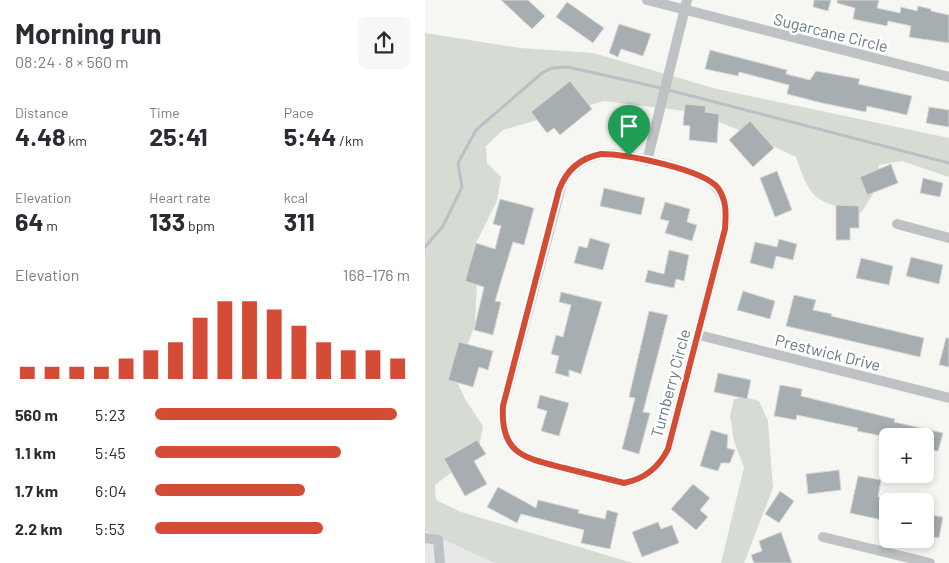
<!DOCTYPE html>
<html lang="en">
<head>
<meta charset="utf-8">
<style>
	:root { --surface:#fff; --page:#f7f7f7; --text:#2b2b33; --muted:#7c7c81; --accent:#d44c36 }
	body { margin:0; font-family:Barlow,sans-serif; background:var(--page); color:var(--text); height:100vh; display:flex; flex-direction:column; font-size:19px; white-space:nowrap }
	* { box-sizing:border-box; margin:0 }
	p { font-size:16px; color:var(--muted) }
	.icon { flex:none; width:28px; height:28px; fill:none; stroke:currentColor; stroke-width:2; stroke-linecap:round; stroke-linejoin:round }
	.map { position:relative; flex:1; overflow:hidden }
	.details { display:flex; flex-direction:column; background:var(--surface); width:425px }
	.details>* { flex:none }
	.controls { position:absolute; left:454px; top:428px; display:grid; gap:10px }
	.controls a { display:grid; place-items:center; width:55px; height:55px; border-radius:8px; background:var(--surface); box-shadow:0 2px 8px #0003; font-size:25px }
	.pin { position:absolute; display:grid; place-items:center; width:42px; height:42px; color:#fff; margin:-51px -21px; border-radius:50% 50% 50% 0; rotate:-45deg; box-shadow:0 0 5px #0007 }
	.pin .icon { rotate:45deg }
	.round { display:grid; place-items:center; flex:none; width:52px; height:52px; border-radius:8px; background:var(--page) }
	.overview { display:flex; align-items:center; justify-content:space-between; height:85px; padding:0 15px }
	h1 { font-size:28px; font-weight:700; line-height:38px }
	.stats { display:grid; grid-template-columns:repeat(3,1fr); gap:8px; height:85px; padding:5px 15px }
	.stats div { display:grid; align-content:center }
	.stats b { font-size:25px; font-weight:700 }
	.stats small { font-size:14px; font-weight:400 }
	.stats p { font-size:14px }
	.chart { height:140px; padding:10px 15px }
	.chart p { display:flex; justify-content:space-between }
	.chart svg { width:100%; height:90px; margin-top:5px; stroke:var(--accent); stroke-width:6 }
	ul { padding:0 15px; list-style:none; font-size:16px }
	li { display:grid; grid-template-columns:80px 60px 1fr; align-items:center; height:38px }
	li i { height:12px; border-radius:6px; background:var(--accent) }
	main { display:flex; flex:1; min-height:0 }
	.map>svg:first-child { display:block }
</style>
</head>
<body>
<main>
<section class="details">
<div class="overview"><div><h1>Morning run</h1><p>08:24 · 8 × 560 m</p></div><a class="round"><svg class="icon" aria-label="share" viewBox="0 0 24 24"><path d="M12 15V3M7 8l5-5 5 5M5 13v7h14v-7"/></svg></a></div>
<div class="stats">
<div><p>Distance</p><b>4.48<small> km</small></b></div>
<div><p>Time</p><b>25:41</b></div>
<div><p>Pace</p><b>5:44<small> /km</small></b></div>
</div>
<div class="stats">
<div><p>Elevation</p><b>64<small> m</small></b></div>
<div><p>Heart rate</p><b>133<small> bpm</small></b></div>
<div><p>kcal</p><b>311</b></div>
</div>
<div class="chart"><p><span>Elevation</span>168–176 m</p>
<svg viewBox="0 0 160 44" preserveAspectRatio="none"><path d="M5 44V38M15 44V38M25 44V38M35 44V38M45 44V34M55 44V30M65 44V26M75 44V14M85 44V6M95 44V6M105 44V10M115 44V18M125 44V26M135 44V30M145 44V30M155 44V34"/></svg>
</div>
<ul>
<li><b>560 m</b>5:23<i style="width:95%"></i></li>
<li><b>1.1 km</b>5:45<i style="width:73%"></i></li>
<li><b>1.7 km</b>6:04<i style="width:59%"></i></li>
<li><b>2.2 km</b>5:53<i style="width:66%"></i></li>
</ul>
</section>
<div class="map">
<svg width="524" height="563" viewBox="0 0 524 563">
	<rect width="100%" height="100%" fill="#f6f6f3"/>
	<path fill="#e7e8e7" d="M0,531L69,563H0Z"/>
	<path fill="#d6dbd3" d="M0,33L95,48L168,53L292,89L524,138V177L477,161L454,165L448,194L436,213C391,200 387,204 371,157L319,132L268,112L179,101L78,130L61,146L62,163L76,177L72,201L49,247L52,281L50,325L30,377L40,399L58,426L53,452L10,485L11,500L36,512L208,563H69L0,531Z
		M319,397L334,401L343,421L348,488L319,563H296L319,468L309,441L305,416L309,399Z"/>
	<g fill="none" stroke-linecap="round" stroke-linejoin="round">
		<path stroke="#b6c2c5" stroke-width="3" d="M0,247L18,226L37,187L33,163L51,130L117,73L127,68L143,67L236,88L524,163"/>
	</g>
	<path fill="#a6aeb2" stroke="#d8d8d6" d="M76,0H103L120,16L107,29Z
		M389,0H406L403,11L388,7Z
		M412,0H454L452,8L475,13L476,7L492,11L493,6L506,9V11L524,15V43L484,37L486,26L463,21L462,26L428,19L430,8L412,3Z
		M142,2L179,28L168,43L131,17Z
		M194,24L226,34L218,56L196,49L193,57L184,53Z
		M285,50L362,70L361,74L385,80L391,71L435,79L433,84L487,96L482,115L442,106L441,112L397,103L362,94L364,85L314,72L313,76L280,69Z
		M145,81L167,109L135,135L129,128L122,133L106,112Z
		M260,104L281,106L280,112L294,114L292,143L264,140L265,126L258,125Z
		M504,107L524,110V127L501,123Z
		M325,121L349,148L328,167L304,140Z
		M466,164L473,183L442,195L435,177Z
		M352,171L367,210L350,217L335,178Z
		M498,178L518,183L515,197L495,193Z
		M179,188L220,198L216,215L175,206Z
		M75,199L109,208L99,245L88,242L70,301L76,302L68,335L49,330L59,287L40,281L51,243L70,249L76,226L68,224Z
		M240,202L265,209L262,222L272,225L267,241L240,233L244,221L235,219Z
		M411,205L434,206V228H425V240H411Z
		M165,238L185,244L178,270L149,263L154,246L162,248Z
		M354,239L372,244L368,260L351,256L348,269L325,263L330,242L352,247Z
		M244,250L264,255L259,281L251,279L249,288L220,282L223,270L239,274Z
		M486,257L518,265L514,284L481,276Z
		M436,258L468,266L464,285L431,278Z
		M318,291L350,301L345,319L312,310Z
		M136,292L177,302L156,374L144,370V377L130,373L134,356L126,354L131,335L138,337L146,305L134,302Z
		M369,295L391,300L388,310L407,314L406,316L499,338L495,357L361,326Z
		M224,311L243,315L218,412L225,413L214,454L197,449L210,398L204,397Z
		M521,338H524V367L514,365Z
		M34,342L68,351L63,370L54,367L48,387L23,380Z
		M293,373L326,380L322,399L289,392Z
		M355,385L377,389L376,396L470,419L469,422L518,433L513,451L500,449V436L462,437L432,431L433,428L372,415L371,420L349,416Z
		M115,395L144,403L134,436L116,431L122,411L112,408Z
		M286,430L303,435L302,448L310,450L305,463H296L293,471L275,466Z
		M52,440L61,454L49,461L62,484L40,496L19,459Z
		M414,470L416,490L383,494L381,474Z
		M433,476L456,480L453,497L462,499V521L425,513Z
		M268,484L285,498L275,510L283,517L271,530L246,509Z
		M73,487L111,508L113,500L154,510L153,513L180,519L182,510L193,513L185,549L156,543L159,530L96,514L92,523L62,507Z
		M355,491L369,501L354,523L340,514Z
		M500,514L518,517L514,538L500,536Z
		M233,522L236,529L247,525L254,543L217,557L207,532Z
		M356,532L367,563H329L326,555L337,551L334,541Z"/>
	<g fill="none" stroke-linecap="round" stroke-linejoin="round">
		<path stroke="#bec2c5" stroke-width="10" d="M222,0L524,77
			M176,154C200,153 278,169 292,188C302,201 301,214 300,229L243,449C234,467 220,479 199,483C179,478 159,473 139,468C99,458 75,454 78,406L137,183C145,167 158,158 176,154Z
			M222,161L262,0
			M472,224L524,238
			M274,335L524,398
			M398,537L505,563
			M0,538L13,540L15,563"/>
	</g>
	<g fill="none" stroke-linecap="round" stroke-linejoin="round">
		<g stroke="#fff" stroke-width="10">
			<path id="route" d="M176,154C200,154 278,169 293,188C302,201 301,214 300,229L243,449C234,467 220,479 199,483C179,478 159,473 139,468C99,458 75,454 78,406L134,190C141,171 155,158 176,154Z"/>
		</g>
		<use href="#route" stroke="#d44c36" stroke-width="6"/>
	</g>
	<g text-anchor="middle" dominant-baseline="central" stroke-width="5" stroke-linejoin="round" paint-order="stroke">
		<g font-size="16" fill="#687982" stroke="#fff">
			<text transform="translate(406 32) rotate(14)">Sugarcane Circle</text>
			<text transform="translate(403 352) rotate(14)">Prestwick Drive</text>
			<text transform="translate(245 383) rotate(-75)">Turnberry Circle</text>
		</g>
	</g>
</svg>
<div class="controls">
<a>+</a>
<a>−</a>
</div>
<div class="pin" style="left:204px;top:156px;background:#1e9e55"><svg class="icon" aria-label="arrive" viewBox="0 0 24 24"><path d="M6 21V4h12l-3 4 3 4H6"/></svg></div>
</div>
</main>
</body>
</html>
